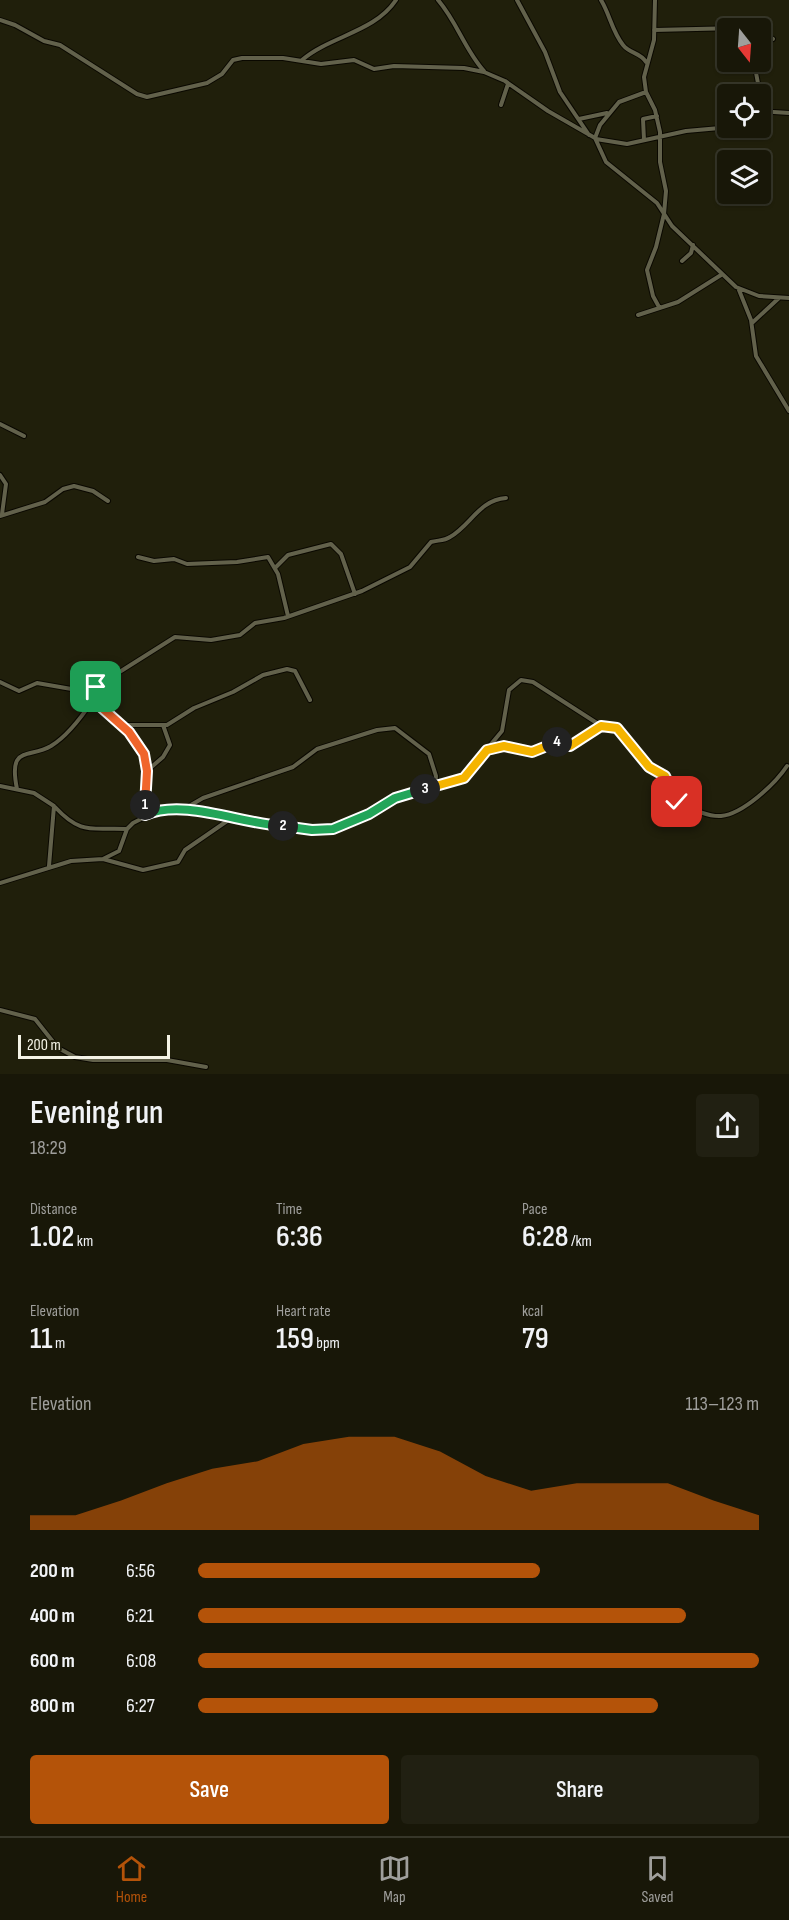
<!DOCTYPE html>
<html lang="en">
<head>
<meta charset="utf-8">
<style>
	:root { --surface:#181708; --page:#212012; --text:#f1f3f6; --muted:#9f9f9c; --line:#363629; --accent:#b45309 }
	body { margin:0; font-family:"Sofia Sans Condensed",sans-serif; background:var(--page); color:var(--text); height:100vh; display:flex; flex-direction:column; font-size:22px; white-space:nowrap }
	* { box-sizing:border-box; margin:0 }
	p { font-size:20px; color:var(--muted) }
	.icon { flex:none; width:33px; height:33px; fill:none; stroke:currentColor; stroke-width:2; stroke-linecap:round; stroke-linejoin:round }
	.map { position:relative; height:1074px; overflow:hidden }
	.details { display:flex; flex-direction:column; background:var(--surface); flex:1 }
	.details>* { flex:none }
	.needle { width:39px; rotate:163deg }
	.controls { position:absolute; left:717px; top:18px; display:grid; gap:12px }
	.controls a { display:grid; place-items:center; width:54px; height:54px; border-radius:6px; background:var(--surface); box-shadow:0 2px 4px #0004,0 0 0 2px var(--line); font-size:30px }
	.scale { position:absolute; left:18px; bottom:15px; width:152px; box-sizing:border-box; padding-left:6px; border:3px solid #f4f3e6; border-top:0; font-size:16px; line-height:21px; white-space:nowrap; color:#f4f3e6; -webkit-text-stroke:4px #201f0b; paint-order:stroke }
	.pin { position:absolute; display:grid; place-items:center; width:51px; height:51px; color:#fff; margin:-26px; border-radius:12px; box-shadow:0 3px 9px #0006 }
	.km { position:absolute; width:30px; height:30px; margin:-15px; border-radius:50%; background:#222; color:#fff; font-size:16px; line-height:30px; text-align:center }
	.round { display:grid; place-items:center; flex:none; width:63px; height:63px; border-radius:6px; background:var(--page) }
	.head { display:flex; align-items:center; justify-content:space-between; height:102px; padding:0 30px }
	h1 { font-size:33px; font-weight:600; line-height:45px }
	.stats { display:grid; grid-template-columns:repeat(3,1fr); gap:9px; height:102px; padding:6px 30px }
	.stats div { display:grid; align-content:center }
	.stats b { font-size:30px; font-weight:600 }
	.stats small { font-size:16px; font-weight:400 }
	.stats p { font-size:16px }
	.chart { height:168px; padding:12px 30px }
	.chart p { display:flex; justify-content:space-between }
	.chart svg { width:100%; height:108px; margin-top:6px; fill:var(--accent); opacity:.7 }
	.primary-button { display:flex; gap:12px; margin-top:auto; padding:12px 30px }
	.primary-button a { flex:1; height:69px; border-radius:6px; background:var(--accent); color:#fff; font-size:24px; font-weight:600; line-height:69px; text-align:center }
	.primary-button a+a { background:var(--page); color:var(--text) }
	ul { padding:0 30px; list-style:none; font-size:20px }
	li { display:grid; grid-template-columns:96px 72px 1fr; align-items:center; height:45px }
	li i { height:15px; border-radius:8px; background:var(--accent) }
	.dock { display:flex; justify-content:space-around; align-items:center; height:84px; border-top:2px solid var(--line); background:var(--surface); font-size:16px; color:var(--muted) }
	.dock a { display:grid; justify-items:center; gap:3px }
	.dock .on { color:var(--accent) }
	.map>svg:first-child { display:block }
</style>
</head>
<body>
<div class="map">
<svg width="789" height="1074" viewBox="0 0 789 1074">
	<rect width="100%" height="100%" fill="#201f0b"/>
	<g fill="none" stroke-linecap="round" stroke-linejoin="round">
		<g stroke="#0a0800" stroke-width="6">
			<path id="street" d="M438,0C457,22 465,50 484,71
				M517,0L545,52L560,92L589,135
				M601,0C610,15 612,31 623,45C630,54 640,52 646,62
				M655,0L654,40L644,77L646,92L655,110L660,132V162L666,191L664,214L656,247L647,270L653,296L659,307
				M0,20L15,25L44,41L60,45L137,94L147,97L207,83L222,74L233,60L242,58H283L321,64L354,60L374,69L394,66L464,68L484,72L505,81L548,111L595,138L606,162L657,203L672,226L736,287L759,296L789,298
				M654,30L738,28
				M760,31L773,39
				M302,60C330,36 375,32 396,0
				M754,62L760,94
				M501,105L508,84
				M760,111L789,113
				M579,119L607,113
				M595,138L600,125L619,102L646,92
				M596,139L627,144L686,131L720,128L728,113
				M644,140L643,119L657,116
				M682,261L691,253L693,245
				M739,290L751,320L756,356L789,411
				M638,315L678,302L721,275
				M752,323L779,298
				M0,424L24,436
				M0,475L6,484L2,514
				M0,516L45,502L63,489L74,486L93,491L108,501
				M138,557L154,561L174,559L187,564L237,562L268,557L278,574L288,616
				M276,567L288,555L331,544L341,554L355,594
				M0,682L19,691L37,683L83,691L103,686L110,678L175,637L211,640L240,635L255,623L284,618L362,591L410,567L431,542C438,540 444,541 450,537C471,525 479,500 506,498
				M79,692L111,714L121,725H167L194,708L233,692L263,675L287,669L295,671L310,700
				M92,699L102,687
				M122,726L147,761L145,815
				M488,750L504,746L532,752L557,742L570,746L601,726
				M148,770L163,757L170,745L163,725
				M0,786L34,793L54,806L49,866
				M17,789C8,745 28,759 51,746C66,737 83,715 93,700
				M55,807C82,836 92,827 127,829
				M184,809L203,798L293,767L317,749L377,730L395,728L429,754L436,776L435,786
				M103,859L119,851L127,829L133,823L159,810H193L258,824L328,830L369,814L398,796L462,779L502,731L509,690L521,680L533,682L603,727L617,728L649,767L665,776L677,802C688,807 707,817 721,816C743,814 775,784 787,766
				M0,883L71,861L103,859L143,870L178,862L185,850L230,819
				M0,1010L35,1019L58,1048L75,1057L93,1060H167L206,1067"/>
		</g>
		<use href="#street" stroke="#62614b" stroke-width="4"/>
	</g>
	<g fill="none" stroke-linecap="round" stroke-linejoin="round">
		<g stroke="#fff" stroke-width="12">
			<path id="split-1" d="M96,687L103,686L92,699L129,732L144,754L147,771L145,805"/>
		</g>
		<g stroke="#fff" stroke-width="12">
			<path id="split-2" d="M145,805V815C184,798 241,824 283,826"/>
		</g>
		<g stroke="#fff" stroke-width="12">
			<path id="split-3" d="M283,826L312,830L333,829L369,814L395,798L425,789"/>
		</g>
		<g stroke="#fff" stroke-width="12">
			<path id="split-4" d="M425,789L464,778L487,750L504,746L532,752L557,742"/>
		</g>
		<g stroke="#fff" stroke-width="12">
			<path id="split-5" d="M557,742L570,746L601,726L617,728L649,767L665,776L677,802"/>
		</g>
		<use href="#split-1" stroke="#f0652b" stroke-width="8"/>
		<use href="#split-2" stroke="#22a559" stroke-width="8"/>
		<use href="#split-3" stroke="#22a559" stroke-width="8"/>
		<use href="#split-4" stroke="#f5b400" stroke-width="8"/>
		<use href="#split-5" stroke="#f5b400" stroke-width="8"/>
	</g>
</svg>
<div class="controls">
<a><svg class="needle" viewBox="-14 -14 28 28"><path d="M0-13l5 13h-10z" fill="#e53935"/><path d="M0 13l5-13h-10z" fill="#9f9f9c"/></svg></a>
<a><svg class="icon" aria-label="locate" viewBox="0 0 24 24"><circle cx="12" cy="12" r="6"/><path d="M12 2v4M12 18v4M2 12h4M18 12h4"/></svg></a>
<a><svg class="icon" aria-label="layers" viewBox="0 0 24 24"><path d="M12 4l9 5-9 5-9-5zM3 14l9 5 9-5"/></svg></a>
</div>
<div class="scale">200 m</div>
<div class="pin" style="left:96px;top:687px;background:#1e9e55"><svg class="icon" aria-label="arrive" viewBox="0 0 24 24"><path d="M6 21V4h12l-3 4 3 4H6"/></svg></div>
<div class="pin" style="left:677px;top:802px;background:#d93025"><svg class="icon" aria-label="check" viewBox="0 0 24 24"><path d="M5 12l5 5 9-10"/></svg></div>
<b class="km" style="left:145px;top:805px">1</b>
<b class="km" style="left:283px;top:826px">2</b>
<b class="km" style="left:425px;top:789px">3</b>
<b class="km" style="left:557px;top:742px">4</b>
</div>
<section class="details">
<div class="head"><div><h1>Evening run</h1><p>18:29</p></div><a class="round"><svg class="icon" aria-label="share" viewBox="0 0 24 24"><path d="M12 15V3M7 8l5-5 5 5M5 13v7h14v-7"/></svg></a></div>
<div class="stats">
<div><p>Distance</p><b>1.02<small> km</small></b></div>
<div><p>Time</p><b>6:36</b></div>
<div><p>Pace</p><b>6:28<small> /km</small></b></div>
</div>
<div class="stats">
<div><p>Elevation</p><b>11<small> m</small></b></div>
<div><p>Heart rate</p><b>159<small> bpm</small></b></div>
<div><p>kcal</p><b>79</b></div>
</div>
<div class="chart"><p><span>Elevation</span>113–123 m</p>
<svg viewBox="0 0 160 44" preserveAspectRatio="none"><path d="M0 44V38L10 38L20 32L30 25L40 19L50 16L60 9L70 6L80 6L90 12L100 22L110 28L120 25L130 25L140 25L150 32L160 38V44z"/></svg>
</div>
<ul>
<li><b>200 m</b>6:56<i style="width:61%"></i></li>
<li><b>400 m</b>6:21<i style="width:87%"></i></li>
<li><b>600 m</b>6:08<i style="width:100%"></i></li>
<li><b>800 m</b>6:27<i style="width:82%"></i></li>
</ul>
<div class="primary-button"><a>Save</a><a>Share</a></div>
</section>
<nav class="dock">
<a class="on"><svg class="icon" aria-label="home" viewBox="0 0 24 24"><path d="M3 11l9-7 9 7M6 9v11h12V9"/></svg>Home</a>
<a><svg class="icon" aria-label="map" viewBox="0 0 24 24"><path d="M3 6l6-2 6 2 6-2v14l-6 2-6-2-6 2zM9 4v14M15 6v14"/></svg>Map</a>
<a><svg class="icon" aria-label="saved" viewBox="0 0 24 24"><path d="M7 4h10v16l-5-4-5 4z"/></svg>Saved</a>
</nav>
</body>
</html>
